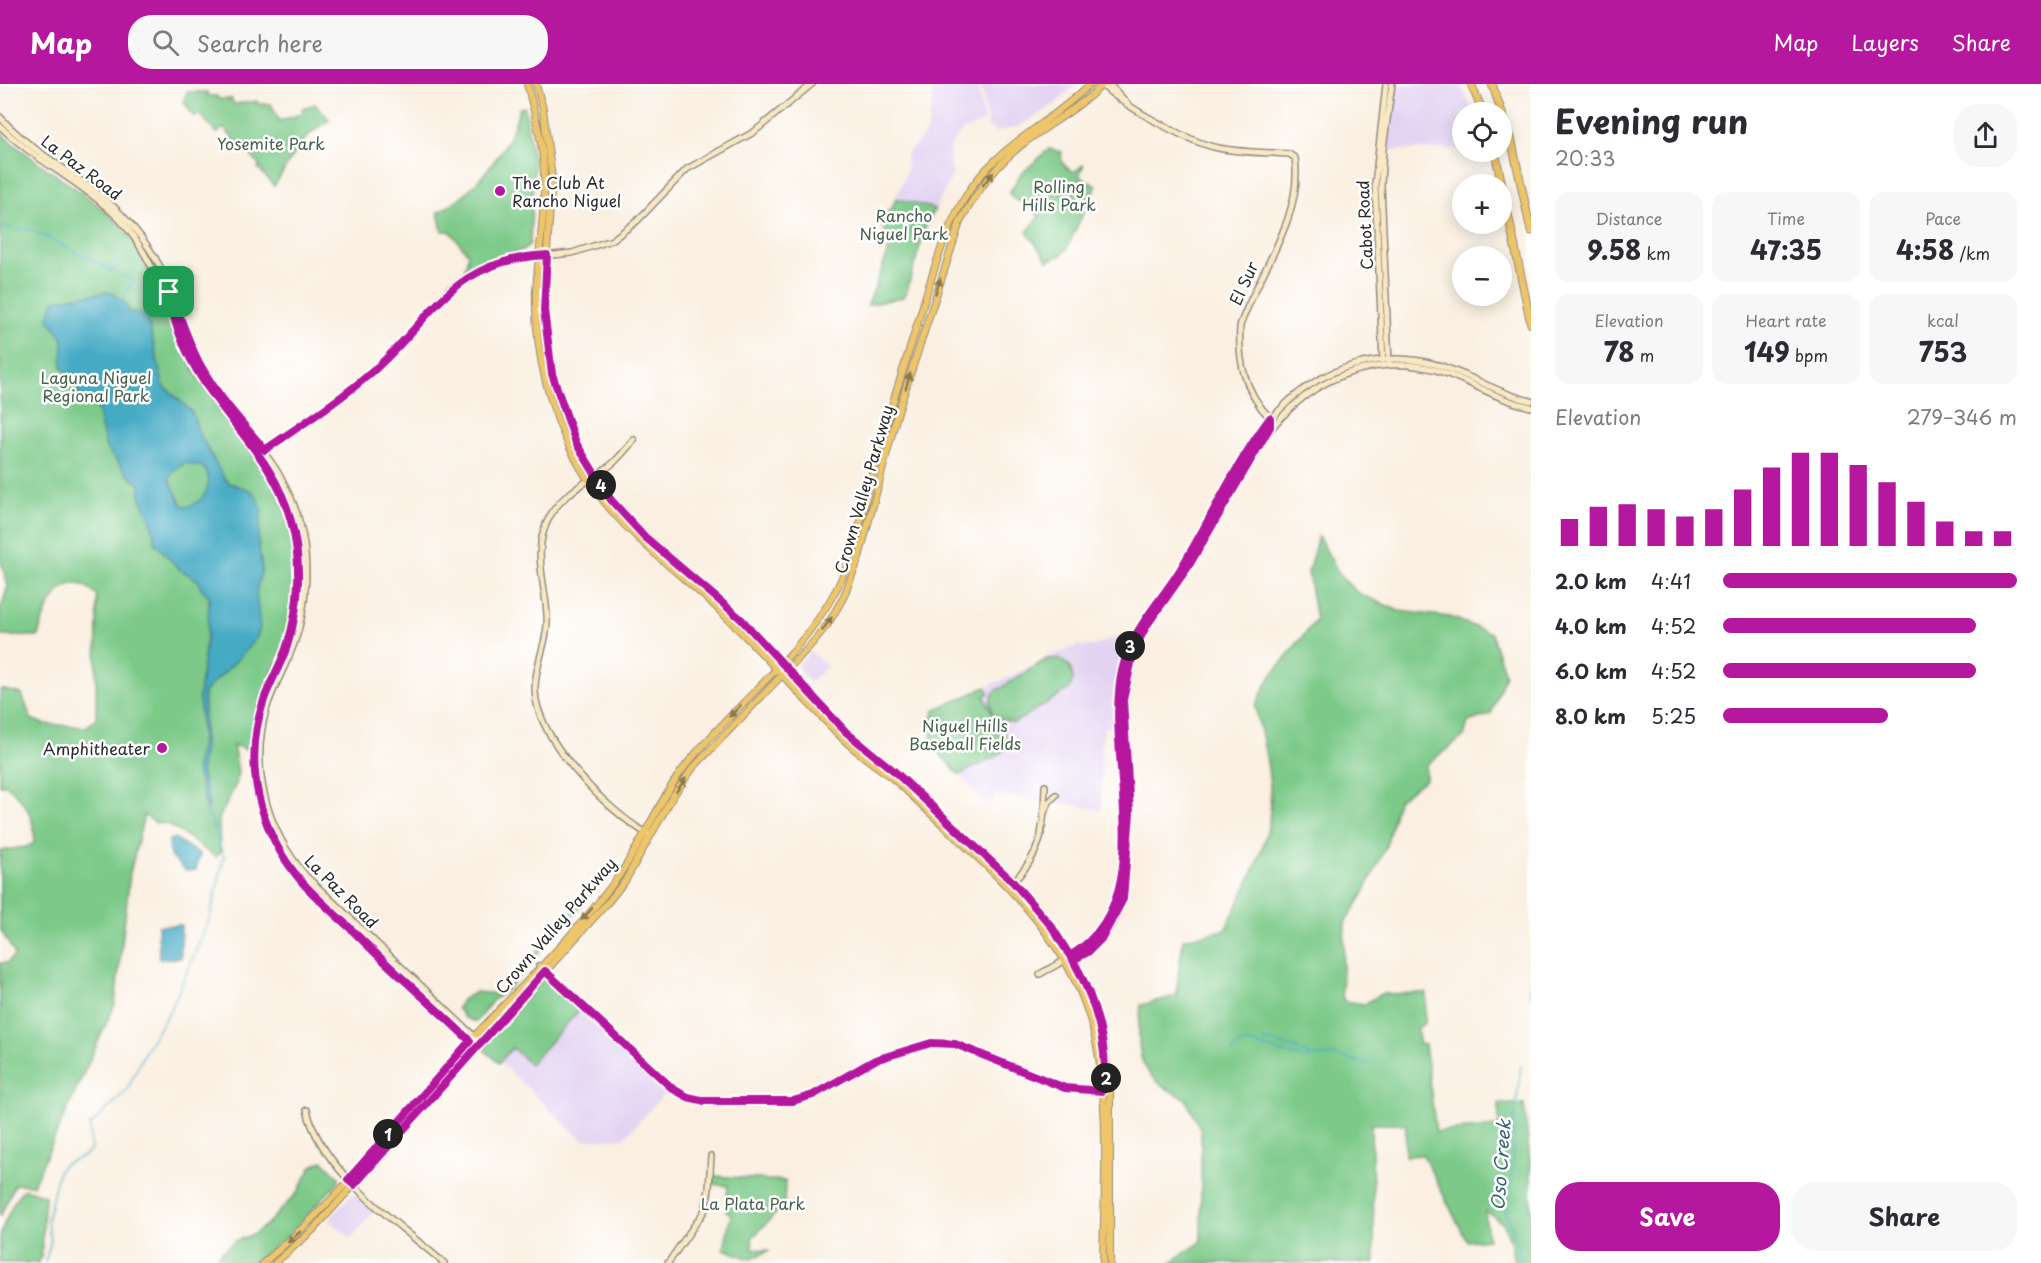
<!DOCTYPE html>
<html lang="en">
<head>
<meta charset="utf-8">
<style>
	:root { --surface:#fff; --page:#f7f7f7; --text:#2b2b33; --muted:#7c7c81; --accent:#b5179e }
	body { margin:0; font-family:"Playpen Sans",sans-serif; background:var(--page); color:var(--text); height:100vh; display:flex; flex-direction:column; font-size:22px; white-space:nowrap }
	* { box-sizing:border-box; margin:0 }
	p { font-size:20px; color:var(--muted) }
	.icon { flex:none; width:33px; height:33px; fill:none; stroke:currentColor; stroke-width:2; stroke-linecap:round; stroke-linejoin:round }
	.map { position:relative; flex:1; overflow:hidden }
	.panel { display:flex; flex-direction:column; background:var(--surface); width:510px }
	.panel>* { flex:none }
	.controls { position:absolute; left:1452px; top:18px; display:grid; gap:12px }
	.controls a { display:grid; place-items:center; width:60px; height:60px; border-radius:50%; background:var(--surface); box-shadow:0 3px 15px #0003; font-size:30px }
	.pin { position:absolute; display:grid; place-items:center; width:51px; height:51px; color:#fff; margin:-26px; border-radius:12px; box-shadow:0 3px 9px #0006 }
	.km { position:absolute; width:30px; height:30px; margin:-15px; border-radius:50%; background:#222; color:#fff; font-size:16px; line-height:30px; text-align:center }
	.round { display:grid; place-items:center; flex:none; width:63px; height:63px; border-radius:24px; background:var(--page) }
	.head { display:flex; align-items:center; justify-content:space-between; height:102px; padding:0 24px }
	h1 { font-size:33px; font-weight:700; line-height:45px }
	.figures { display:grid; grid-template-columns:repeat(3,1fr); gap:9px; height:102px; padding:6px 24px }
	.figures div { display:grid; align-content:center; border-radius:15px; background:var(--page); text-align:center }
	.figures b { font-size:26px; font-weight:700 }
	.figures small { font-size:16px; font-weight:400 }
	.figures p { font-size:16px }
	.chart { height:168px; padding:12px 24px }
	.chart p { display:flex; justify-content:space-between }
	.chart svg { width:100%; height:108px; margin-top:6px; stroke:var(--accent); stroke-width:6 }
	.cta { display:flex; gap:12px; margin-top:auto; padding:12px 24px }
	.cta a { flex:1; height:69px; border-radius:24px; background:var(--accent); color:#fff; font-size:24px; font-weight:700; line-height:69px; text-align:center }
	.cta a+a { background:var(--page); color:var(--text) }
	ul { padding:0 24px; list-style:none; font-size:20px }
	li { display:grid; grid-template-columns:96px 72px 1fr; align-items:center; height:45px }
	li i { height:15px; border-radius:8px; background:var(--accent) }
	header { display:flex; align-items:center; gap:36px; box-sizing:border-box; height:84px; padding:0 30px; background:var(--accent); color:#fff }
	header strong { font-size:28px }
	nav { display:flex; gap:33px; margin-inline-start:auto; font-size:21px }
	.search { width:420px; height:54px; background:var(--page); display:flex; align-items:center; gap:15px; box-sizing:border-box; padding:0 21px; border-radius:24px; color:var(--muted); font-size:22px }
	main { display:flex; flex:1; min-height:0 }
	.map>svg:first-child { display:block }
</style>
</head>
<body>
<header>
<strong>Map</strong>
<div class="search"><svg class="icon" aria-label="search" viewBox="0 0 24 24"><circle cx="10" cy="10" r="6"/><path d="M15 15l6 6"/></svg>Search here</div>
<nav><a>Map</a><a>Layers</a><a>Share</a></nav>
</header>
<main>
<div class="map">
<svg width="1531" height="1179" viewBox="0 0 1531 1179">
	<rect width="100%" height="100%" fill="#fff"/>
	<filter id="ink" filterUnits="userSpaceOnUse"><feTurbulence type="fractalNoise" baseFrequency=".0167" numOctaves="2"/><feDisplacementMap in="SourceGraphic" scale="12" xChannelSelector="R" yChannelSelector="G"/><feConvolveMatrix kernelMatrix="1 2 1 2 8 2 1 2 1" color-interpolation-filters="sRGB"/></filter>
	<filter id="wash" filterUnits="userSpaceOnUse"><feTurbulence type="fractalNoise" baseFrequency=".008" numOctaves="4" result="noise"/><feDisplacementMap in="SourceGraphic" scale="24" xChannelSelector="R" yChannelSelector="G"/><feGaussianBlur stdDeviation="1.35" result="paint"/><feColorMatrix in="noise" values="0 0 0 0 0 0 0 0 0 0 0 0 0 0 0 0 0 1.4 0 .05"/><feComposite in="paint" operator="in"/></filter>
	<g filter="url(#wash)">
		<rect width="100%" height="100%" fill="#faefe0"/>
		<path fill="#e3d3f2" d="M934,0H978L984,38L963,46L951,61L949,77L953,91L935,125L896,114L907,86L906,71L924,52L929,41Z
			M981,0H1077L1055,20L1020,42L997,48L988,44Z
			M1397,0H1460L1474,28H1462V65L1387,66Z
			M1121,552L1126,555L1114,601L1113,642L1104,644L1101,664L1102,726L1054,718L1051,712L1045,709L1036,716L997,710L987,720L959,691L1003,667L1004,645L993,631L984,612L989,609L986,603L1034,581L1050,572L1077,562H1093Z
			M811,568L827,582L810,598L798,584V580Z
			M580,925L669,1005L624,1054L582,1056L500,978L512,964L531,980Z
			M356,1110L375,1126L351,1154L329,1136L351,1111Z"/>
		<path fill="#7cc988" stroke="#547a5a" stroke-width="1.5" d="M187,8H207L208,12H217L218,15H232L233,20L257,17V20H271L280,37L303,29L302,24L315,20L330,36C300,51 292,76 274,102L258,84L260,82L242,61L239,62L224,44L217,49L200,30L194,33L183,17Z
			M525,23L534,84L530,160L522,167L483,175L465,188L468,170L450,147H442L438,128C473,110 512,63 519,24Z
			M0,48C40,86 91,107 128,150C160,188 168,237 191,280C206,309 228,331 247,357C278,399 295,444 295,496C294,518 291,543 283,563C269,598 252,628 251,667L233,661L238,687L237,698L219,735L220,769L216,773L168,740L156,739L144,731L130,789L115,920L33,1101L15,1100L0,1133V879H7L15,871L0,844V767L26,763L34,759C36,734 25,717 6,701H0V605L22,610L31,635L44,640L86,643L96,634L97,512C65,477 45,525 38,552H0V527L8,502L0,475Z
			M1049,65L1062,68C1059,78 1065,84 1074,88L1084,80L1079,92L1096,102L1066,166L1061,171L1048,177L1027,148L1039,133L1030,121L1014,115L1009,109L1020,91Z
			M896,114L935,125L926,142L906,209L903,213L868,221L888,169L889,158L880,135L892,124Z
			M1318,452L1341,493L1358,509L1399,527L1450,533L1491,549L1505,591L1491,630L1468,638L1464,652L1426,681V695L1398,716L1386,762L1364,809L1345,839L1342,911L1344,917L1365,920L1381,910L1426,909L1425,939L1418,944L1419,960L1425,961L1436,1048L1499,1042V1019L1524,1021L1531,1086V1179H1514C1511,1155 1508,1138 1485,1127L1488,1155L1467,1157L1423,1071L1405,1072L1406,1040H1371L1375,1179H1170L1201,1158V1046L1185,1014C1136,993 1136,970 1141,921L1176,912L1183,855L1225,846C1241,812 1266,769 1270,731C1273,694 1263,657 1255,622L1271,592L1316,536L1308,488Z
			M1047,575H1059L1070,582L1073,595L1069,605L1014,639L997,634L1010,661L999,671L959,691L932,661L931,636L935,626L986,603L989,609L984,612L993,631L990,618L994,608Z
			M603,795L604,797L589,810L576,830L558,842L533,877L507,906L492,917L476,938L465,934L457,924L463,915L476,908L497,910L504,906L529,878L556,841L575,826L586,810Z
			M544,894L550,895L580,925L530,980L512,964L499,979L481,963Z
			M323,1077L339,1093V1097L290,1150L254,1179H209L235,1157L254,1150L267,1140L297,1109L312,1082Z
			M713,1092L785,1097L784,1121L752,1154L753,1164L769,1167L749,1175L724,1165L731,1130L726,1127L728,1102L713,1100Z
			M25,1105L45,1112L41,1174L38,1179H0C0,1171 0,1163 0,1155C1,1145 16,1108 25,1105Z"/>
		<path fill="#44aac4" stroke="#386a78" stroke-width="1.5" fill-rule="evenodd" d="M106,208L113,209L127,221L128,227L147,231L163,301L192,328L198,347L224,394L229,399L250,406L255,410L262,425L258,457L262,485L256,508L260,543L257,553L239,574L204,608V660L201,686L209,720L207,727L196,683L202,656L199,612L208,542L209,512L201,504L198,496L179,485L155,459L151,437L140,412V400L132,395L106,364L96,319L92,313H80L75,295L62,284L63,255L48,234L55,216ZM185,379L203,383C216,399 204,419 186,423L182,421L169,394L174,386Z
			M174,754L200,770L196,786L186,787L170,772L169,756Z
			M181,841V874L159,875L158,842Z"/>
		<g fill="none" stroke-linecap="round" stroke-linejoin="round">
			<path stroke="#44aac4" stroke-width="1.5" d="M0,143L13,144
				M18,145L31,146L45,152L133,197L122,216
				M1530,910L1531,900
				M1264,957L1296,964L1310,972
				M1232,968L1241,959H1249L1303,974L1333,971L1364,979L1371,978
				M1521,982L1512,1056L1513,1085L1506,1126L1522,1179
				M45,1179L51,1156L47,1138L58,1088L63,1081L84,1072L91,1066L90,1042L127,1006L146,965L172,923L210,833L224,773L207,725"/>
		</g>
	</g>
	<g filter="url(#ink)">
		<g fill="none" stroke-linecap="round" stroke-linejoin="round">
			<g stroke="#928d86" stroke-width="8">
				<path id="secondary" d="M1101,0C1122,21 1185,56 1214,63C1238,69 1264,68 1289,70L1295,74C1304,133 1258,189 1240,242C1238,277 1244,307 1270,334
					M1109,0L1127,19
					M0,33C34,72 84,92 120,129C141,150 159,177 170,204C180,231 188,258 202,284C234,341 282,372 300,440C310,478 307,523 294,560C286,582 274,601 267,623C249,683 266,745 306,792L480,958
					M0,42C36,78 85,99 120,136C160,179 168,235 196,285C228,343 279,378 294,447C302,485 299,528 286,564C279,585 267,605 261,627C234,724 284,780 348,843C390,884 433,922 476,962
					M1383,277L1375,100L1386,0
					M1389,279L1381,101L1383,65L1392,0
					M634,356C627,364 620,373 612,380C591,397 564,407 550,432C531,466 545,496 547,531C549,557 534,581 535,607C536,654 607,728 648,750
					M265,366L356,302L395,266L449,206L467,193L506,176L572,169L612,156L637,137L687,85L754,48L812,0
					M1044,729L1049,718L1056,711
					M1010,801C1044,768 1043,747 1045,702
					M1070,876C1080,875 1089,867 1096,860C1119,838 1124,811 1126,782C1129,751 1130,722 1128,691C1126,657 1119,621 1127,587C1137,546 1167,518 1188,483C1238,398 1275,289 1389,281C1450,277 1479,312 1531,323
					M539,882L673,1005L688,1013L705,1017H793L812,1011L875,976L931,959L955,960L1065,1004L1102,1007
					M1040,890C1058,880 1080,870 1094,854C1154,788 1104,664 1122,585C1132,545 1160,520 1180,486C1235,395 1269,279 1395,275C1451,274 1482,306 1531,317
					M307,1026C321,1088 398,1139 444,1179
					M668,1179L705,1126L709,1105L711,1072"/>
			</g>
			<g stroke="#928d86" stroke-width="8">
				<path id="primary" d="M527,0C535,30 543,59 544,89C546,129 538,169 536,208C534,268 550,331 580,383C616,444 666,477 716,523C760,565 800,612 843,655C858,670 876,681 892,694C910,709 926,726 944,742C1004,798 1066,853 1090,935C1112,1004 1104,1106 1103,1179
					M536,0L543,25L552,94L544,211L545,254L556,306L576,359L603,405L628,436L741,535L846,648L894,687L1013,798L1060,854L1086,901L1104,958L1110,1007V1179
					M263,1179C341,1116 402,1032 469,958C519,904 575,852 618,793C644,757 659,715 687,680C735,620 800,574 836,506C854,472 862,432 871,394C885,341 902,290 918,238C932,192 945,141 973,101C1005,58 1053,37 1090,0
					M275,1179L313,1146L609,817L625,797L673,712L693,684L809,563L828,540L843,514L859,474L897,331L960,138C976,108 997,80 1024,59C1051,39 1079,24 1103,0"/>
			</g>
			<g stroke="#928d86" stroke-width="9">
				<path id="highway" d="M1471,0L1483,28
					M1492,0L1511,54L1531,147
					M1495,68L1531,240"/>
			</g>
			<use href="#secondary" stroke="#f8e8c3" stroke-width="5"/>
			<use href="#primary" stroke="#eec569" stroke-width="6"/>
			<use href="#highway" stroke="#eec569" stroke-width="7"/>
		</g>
		<defs><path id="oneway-solid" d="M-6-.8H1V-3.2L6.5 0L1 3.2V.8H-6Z" transform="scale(1.5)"/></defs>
		<g fill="#8c784a">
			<use href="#oneway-solid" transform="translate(988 95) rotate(-51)"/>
			<use href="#oneway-solid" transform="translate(938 202) rotate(-72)"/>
			<use href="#oneway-solid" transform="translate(908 297) rotate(-73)"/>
			<use href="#oneway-solid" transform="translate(827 540) rotate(-55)"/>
			<use href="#oneway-solid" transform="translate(735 627) rotate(134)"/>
			<use href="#oneway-solid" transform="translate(681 701) rotate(-55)"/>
			<use href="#oneway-solid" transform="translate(587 830) rotate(132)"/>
			<use href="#oneway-solid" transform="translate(294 1153) rotate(139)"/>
		</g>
	</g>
	<g fill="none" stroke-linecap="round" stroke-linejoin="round" filter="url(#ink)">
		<g stroke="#fff" stroke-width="12">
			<path id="route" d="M547,171L544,226L552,290L576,359L611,416L645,453L741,535L846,648L894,687L1013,798L1052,843L1070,872C1165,815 1103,675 1122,587C1131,546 1159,520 1180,486C1211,435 1235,381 1270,334V343L1188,483L1147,541L1134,566L1123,616L1130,729L1123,815L1102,854L1088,868L1073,876C1092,910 1104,946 1105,985C1106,993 1108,1000 1102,1007L1065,1004L955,960L931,959L875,976L813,1011L793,1017H705L688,1013L673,1005L545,887L354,1101L348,1096L470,957C431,919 389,884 351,845C335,830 317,815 302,798C259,748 242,680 264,616C270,598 281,581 287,562C300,523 302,476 291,437C278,387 245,355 216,315C192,283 173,244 168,204L169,202C179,230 188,259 202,284C219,314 243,340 265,366C301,341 339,317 372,288C435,232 451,176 547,171Z"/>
		</g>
		<use href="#route" stroke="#b5179e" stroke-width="8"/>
	</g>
	<g fill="#b5179e" stroke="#fff" stroke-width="2">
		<circle cx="500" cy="107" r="6"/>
		<circle cx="162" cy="664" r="6"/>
	</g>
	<g text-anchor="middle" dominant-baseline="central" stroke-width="5" stroke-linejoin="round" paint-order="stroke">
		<g font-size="16" fill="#47624c" stroke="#fff">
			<text x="271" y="59">Yosemite Park</text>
			<text x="1059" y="102">Rolling<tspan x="1059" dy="18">Hills Park</tspan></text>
			<text x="904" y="131">Rancho<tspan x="904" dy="18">Niguel Park</tspan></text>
			<text x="96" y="293">Laguna Niguel<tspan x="96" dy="18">Regional Park</tspan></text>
			<text x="965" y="641">Niguel Hills<tspan x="965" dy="18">Baseball Fields</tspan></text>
			<text x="753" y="1119">La Plata Park</text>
		</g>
		<g font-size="16" fill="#2b2b2b" stroke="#fff">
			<text transform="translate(82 83) rotate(37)">La Paz Road</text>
			<text transform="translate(1364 141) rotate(-93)">Cabot Road</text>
			<text transform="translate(1243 199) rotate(-66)">El Sur</text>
			<text transform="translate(863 405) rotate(-74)">Crown Valley Parkway</text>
			<text transform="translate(342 807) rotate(45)">La Paz Road</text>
			<text transform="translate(555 841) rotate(-49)">Crown Valley Parkway</text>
		</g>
		<g font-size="16" fill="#2b2b2b" stroke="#fff" text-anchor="start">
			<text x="512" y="98">The Club At<tspan x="512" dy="18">Rancho Niguel</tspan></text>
			<text x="150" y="664" text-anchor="end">Amphitheater</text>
		</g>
		<g font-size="18" font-style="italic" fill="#366470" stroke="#fff">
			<text transform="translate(1500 1081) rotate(-86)">Oso Creek</text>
		</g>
	</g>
</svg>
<div class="controls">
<a><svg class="icon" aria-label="locate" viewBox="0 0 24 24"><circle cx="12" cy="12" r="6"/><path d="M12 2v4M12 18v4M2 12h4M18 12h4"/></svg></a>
<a>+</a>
<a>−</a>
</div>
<div class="pin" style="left:169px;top:208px;background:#1e9e55"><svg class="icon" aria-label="arrive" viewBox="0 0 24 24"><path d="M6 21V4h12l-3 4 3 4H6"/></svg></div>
<b class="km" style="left:388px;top:1050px">1</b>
<b class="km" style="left:1106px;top:994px">2</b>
<b class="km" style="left:1130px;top:562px">3</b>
<b class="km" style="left:601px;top:401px">4</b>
</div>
<section class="panel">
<div class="head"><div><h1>Evening run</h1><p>20:33</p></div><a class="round"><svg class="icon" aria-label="share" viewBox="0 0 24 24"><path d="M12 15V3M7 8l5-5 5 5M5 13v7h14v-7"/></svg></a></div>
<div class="figures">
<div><p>Distance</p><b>9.58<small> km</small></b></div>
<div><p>Time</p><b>47:35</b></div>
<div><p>Pace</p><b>4:58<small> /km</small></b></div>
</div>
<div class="figures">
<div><p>Elevation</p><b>78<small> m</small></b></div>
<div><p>Heart rate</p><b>149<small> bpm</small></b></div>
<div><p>kcal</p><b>753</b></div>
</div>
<div class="chart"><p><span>Elevation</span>279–346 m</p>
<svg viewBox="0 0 160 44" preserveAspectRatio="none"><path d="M5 44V33M15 44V28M25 44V27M35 44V29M45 44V32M55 44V29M65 44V21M75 44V12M85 44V6M95 44V6M105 44V11M115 44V18M125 44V26M135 44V34M145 44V38M155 44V38"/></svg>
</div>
<ul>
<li><b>2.0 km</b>4:41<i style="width:100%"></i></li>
<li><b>4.0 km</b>4:52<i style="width:86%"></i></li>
<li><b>6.0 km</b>4:52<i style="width:86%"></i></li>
<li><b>8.0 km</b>5:25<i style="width:56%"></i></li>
</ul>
<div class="cta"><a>Save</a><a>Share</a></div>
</section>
</main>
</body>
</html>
